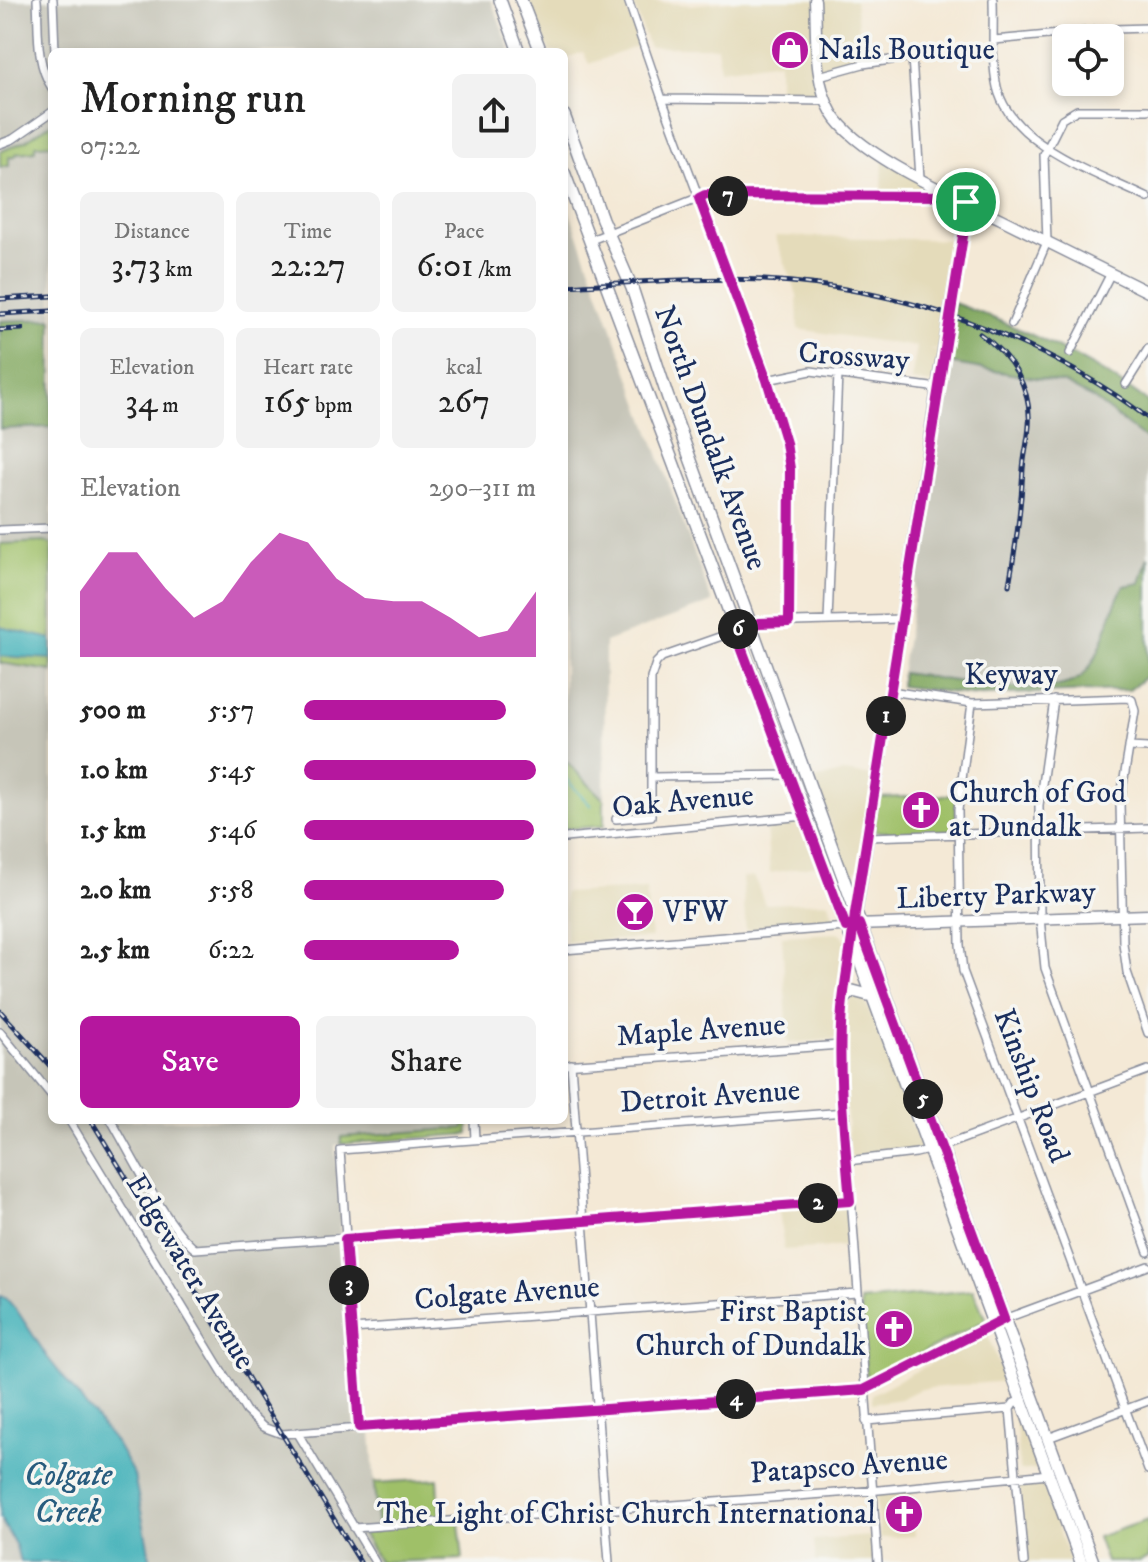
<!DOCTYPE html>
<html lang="en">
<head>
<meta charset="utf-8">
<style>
	:root { --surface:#fff; --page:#f2f2f2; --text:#222; --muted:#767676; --accent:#b5179e }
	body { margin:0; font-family:"IM FELL DW Pica",serif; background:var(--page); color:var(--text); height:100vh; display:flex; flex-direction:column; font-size:30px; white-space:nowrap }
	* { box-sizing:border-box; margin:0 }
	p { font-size:26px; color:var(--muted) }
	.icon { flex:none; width:44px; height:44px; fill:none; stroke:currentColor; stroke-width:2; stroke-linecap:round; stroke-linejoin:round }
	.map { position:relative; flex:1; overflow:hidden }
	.side { position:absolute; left:48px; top:48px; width:520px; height:1076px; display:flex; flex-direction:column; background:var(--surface); border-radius:12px; box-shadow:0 4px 12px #0003 }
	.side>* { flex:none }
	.tools { position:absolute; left:1052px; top:24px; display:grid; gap:16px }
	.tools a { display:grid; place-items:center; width:72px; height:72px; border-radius:12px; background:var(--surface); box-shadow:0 4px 12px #0003; font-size:40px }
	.pin { position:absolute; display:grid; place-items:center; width:68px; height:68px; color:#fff; margin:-34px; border:4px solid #fff; border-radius:50%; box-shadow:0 2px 8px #0007 }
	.km { position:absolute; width:40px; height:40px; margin:-20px; border-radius:50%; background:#222; color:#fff; font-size:22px; line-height:40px; text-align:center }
	.round { display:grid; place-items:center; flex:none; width:84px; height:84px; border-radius:12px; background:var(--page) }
	.head { display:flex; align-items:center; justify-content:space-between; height:136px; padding:0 32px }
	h1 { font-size:44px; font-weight:600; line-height:60px }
	.stats { display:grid; grid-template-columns:repeat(3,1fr); gap:12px; height:136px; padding:8px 32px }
	.stats div { display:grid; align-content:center; border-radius:12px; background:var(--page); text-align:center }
	.stats b { font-size:34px; font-weight:600 }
	.stats small { font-size:22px; font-weight:400 }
	.stats p { font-size:22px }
	.chart { height:224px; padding:16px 32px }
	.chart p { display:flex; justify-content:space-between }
	.chart svg { width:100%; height:144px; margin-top:8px; fill:var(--accent); opacity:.7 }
	.action { display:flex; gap:16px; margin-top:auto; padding:16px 32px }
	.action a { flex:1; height:92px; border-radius:12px; background:var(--accent); color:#fff; font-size:32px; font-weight:600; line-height:92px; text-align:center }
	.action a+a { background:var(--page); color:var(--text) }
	ul { padding:0 32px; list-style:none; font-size:26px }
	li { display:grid; grid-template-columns:128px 96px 1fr; align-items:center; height:60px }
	li i { height:20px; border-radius:10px; background:var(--accent) }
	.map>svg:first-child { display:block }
</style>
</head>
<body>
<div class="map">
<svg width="1148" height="1562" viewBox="0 0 1148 1562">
	<rect width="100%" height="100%" fill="#f6f6f2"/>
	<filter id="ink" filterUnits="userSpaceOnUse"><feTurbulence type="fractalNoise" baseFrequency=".0125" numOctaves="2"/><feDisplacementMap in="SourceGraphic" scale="16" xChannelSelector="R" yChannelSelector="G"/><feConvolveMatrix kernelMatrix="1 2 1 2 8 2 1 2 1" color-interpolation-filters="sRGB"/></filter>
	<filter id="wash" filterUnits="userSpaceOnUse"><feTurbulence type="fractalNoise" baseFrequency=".006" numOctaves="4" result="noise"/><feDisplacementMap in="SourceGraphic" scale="32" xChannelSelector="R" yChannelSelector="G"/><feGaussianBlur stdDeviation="1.8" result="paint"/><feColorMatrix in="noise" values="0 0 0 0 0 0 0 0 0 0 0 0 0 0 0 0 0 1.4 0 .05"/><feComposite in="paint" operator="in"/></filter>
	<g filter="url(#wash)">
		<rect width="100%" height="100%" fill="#f4e9d6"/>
		<path fill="#e4dbba" d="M528,0H623L641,45L589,64L583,52L564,59V52H550Z
			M632,0L690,5L744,0H855L862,60L814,73L817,93H779V62L720,70L717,47H649Z
			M883,159L935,188L933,193L882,192Z
			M775,236L957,240L938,350L925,349L939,352L934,382L931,384L911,381L917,347L798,329L797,295Z
			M844,772L873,776L859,868L854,873L846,869L815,780Z
			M799,822L802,825L817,865L770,873L766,826Z
			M754,877L765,904L829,902L835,922L831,925L746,930L742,878Z
			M646,889L651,938L566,942L564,893Z
			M835,933L842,934L848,944L840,991L838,1039L788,1043L782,936Z
			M853,996H861L865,1000L921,1149L850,1158L843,1064L848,1002Z
			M847,1204L851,1246L784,1250L779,1209Z
			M985,1335L988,1336L1005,1381L920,1389L900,1399L872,1403V1394Z
			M1015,1413L1036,1469L1020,1471Z
			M1042,1483L1070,1562H1026L1020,1485Z
			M912,1488L915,1536L880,1538L876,1491Z
			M873,1536L875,1562H816L814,1540Z"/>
		<path fill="#c6c5b8" d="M0,0H491L511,52H52V544H0Z
			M564,197L712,602L605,642L604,800L564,759Z
			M956,326L1031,358L1148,430V677L1130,691L972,697L899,687Z
			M0,663L52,671V1120H468L469,1134L335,1145L355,1433H371L378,1532L363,1534L380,1562H151L134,1475L117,1445L48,1358L18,1312L6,1298L0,1296Z
			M0,1518L16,1546L20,1562H0Z"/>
		<path fill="#9fc068" stroke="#5d7863" stroke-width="2" d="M52,123V144L36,145L35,151L17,153L15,156L9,157V166L0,167V152L25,141Z
			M45,542L52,544V671L0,663V544Z
			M564,759L604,800V826L564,829Z
			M956,795V826L953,831L896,833L874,831L876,798Z
			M464,1120H468L469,1134L341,1144V1137L464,1128Z
			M973,1290L986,1320L867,1382L860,1301Z
			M438,1479L440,1515L458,1514L463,1559L380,1562L362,1533L378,1531L374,1483Z
			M1148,1520V1559L1138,1562H1106L1097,1537Z"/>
		<path fill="#7fa65c" stroke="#4d6a5d" stroke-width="2" d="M954,303C1023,328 1088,359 1148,402V441L1094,399L1064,383L948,363Z
			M52,319V427L0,429V321Z
			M1148,557V675L1129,690L973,695L900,686L902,673C942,677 1053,704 1083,675C1105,653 1108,611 1124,586L1140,583Z"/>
		<path fill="#3fb0b8" stroke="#2d708b" stroke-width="2" d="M0,627L52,639V659L0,656Z
			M0,1296L6,1298L18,1312L48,1358L117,1445L134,1475L151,1562H20L16,1546L0,1518Z"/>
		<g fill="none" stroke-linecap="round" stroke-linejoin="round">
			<path stroke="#3fb0b8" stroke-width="2" d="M564,777L591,806"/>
		</g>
	</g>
	<g filter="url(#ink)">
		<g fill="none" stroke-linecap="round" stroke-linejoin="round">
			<g stroke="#888c9a" stroke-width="10">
				<path id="street" d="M37,0C39,30 35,62 52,88
					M53,0L55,52
					M628,0L662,99L767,380L786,443L790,469L789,622
					M993,0C994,28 991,60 997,87C1011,146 1099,174 1148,198
					M994,40L1114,29L1148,28
					M819,76L863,64L912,57L920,178
					M662,99L826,101
					M0,144L13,139L52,112
					M591,240L705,195L952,196
					M1012,324L1047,242L1044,155L1062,119L1077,110H1148
					M1070,353L1111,273
					M767,380L811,371L938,388
					M1126,384L1148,349
					M0,530L52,528
					M828,621L838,374
					M890,691L972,703L1128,698L1132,700L1135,711L1120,803L1123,943L1127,972L1148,1033
					M1054,700L1039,805L1040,918L1045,968L1148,1252
					M972,703L958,810L960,945L963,971L1148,1470
					M1129,747L1148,748
					M651,777L790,775
					M616,819L651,816V678L656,663L662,657L759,623L902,619
					M868,837L1148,828
					M565,838L806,816
					M852,942L842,1010L841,1062L878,1562
					M564,950L846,927
					M0,1032L52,1096
					M571,1064L609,1562
					M564,1065L841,1045
					M69,1120L246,1411L263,1427L282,1434L864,1390L1004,1319L1148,1266
					M111,1120C131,1154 166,1226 195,1249L850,1201
					M474,1120L475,1139
					M847,1161L916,1153L941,1147L1148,1070
					M352,1329L857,1293
					M1022,1400L1014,1403L1010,1409L1024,1562
					M866,1421L1010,1409
					M359,1427L340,1150L845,1112
					M297,1432L375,1562
					M1048,1438L1148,1401
					M354,1528L879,1490L1049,1474"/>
			</g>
			<g stroke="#888c9a" stroke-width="13">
				<path id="secondary" d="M815,0C817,37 813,81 832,113C858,156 956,197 1001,219C1050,243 1099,268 1148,292
					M856,925L1148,915
					M852,940L941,363L964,230L966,202"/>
			</g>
			<g stroke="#888c9a" stroke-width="14">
				<path id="primary" d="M500,0L519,52
					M521,0L541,52
					M564,115L602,219L632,288L667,395L1093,1562
					M564,172L826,870L1081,1562
					M843,1000L853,991L872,996"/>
			</g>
			<use href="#street" stroke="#fff" stroke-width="7"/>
			<use href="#secondary" stroke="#fff" stroke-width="10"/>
			<use href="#primary" stroke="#fff" stroke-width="11"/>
			<g stroke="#1b2f5e" stroke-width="5">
				<path id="rail" d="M564,286C631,283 698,277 764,280C900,287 1039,336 1148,418
					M0,299L52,296
					M0,314L52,311
					M0,330L22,329
					M980,334C1011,355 1032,387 1029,426C1028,441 1024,455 1023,469C1021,508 1016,546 1009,585
					M0,1011L52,1068
					M91,1120L360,1562"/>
			</g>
			<use href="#rail" stroke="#f6f6f2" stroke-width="2" stroke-dasharray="6" stroke-linecap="butt"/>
		</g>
	</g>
	<g fill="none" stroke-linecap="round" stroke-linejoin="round" filter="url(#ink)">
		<g stroke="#fff" stroke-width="16">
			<path id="route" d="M966,202L964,230L855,913C852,946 845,977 842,1010C837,1073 845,1139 850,1201L345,1239L359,1427L864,1390L1004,1319L859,924L846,927L735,631L759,623L789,622L790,469L786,443L767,380L699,198L705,195L954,196L966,202"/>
		</g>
		<use href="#route" stroke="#b5179e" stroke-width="10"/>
	</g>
	<defs>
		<g id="shop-disc" transform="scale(2)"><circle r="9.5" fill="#b5179e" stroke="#f6f6f2"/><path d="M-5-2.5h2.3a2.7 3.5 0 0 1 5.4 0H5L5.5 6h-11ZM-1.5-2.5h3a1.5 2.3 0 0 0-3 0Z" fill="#fff"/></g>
		<g id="church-disc" transform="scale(2)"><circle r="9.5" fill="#b5179e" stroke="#f6f6f2"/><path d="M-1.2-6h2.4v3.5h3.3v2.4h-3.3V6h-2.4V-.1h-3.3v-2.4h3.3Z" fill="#fff"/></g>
		<g id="bar-disc" transform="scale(2)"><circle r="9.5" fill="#b5179e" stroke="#f6f6f2"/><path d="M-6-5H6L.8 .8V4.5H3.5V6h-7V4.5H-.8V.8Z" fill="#fff"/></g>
	</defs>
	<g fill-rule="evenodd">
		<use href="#shop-disc" x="790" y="50"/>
		<use href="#church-disc" x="921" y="810"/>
		<use href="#bar-disc" x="635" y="912"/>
		<use href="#church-disc" x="894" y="1329"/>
		<use href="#church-disc" x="904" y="1514"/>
	</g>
	<g text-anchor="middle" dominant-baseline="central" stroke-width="7" stroke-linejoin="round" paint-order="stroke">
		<g font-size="30" fill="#1b2f5e" stroke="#f6f6f2" text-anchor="start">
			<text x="818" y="50">Nails Boutique</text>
			<text x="949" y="793">Church of God<tspan x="949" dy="34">at Dundalk</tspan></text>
			<text x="663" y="912">VFW</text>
			<text x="866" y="1312" text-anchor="end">First Baptist<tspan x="866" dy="34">Church of Dundalk</tspan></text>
			<text x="876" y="1514" text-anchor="end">The Light of Christ Church International</text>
		</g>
		<g font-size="30" fill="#1b2f5e" stroke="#f6f6f2">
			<text transform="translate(854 357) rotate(4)">Crossway</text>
			<text transform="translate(710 438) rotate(70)">North Dundalk Avenue</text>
			<text x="1011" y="675">Keyway</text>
			<text transform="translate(683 802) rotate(-5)">Oak Avenue</text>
			<text transform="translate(996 896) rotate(-2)">Liberty Parkway</text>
			<text transform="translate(701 1031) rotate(-4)">Maple Avenue</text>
			<text transform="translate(1031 1086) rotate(69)">Kinship Road</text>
			<text transform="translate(710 1097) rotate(-4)">Detroit Avenue</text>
			<text transform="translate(190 1272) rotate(59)">Edgewater Avenue</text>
			<text transform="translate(507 1294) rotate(-4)">Colgate Avenue</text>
			<text transform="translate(849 1467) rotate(-4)">Patapsco Avenue</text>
		</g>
		<g font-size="32" font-style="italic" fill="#285c7e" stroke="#f6f6f2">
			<text x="68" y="1476">Colgate<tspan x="68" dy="37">Creek</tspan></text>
		</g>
	</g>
</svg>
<div class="tools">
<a><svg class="icon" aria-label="locate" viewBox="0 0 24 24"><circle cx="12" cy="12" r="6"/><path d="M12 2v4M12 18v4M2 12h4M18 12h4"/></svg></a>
</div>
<div class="pin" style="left:966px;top:202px;background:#1e9e55"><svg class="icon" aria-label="arrive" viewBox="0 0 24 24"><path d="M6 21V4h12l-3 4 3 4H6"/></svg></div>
<b class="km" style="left:886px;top:716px">1</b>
<b class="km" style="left:818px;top:1203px">2</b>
<b class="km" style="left:349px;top:1285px">3</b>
<b class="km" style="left:736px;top:1399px">4</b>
<b class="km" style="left:923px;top:1099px">5</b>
<b class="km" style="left:738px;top:629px">6</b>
<b class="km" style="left:728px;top:196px">7</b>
<section class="side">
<div class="head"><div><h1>Morning run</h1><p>07:22</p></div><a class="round"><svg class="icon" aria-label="share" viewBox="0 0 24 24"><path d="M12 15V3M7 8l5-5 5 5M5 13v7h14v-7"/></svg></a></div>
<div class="stats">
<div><p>Distance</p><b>3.73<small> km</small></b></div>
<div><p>Time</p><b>22:27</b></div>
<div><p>Pace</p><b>6:01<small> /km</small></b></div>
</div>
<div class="stats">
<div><p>Elevation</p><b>34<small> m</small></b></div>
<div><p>Heart rate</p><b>165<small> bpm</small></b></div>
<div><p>kcal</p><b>267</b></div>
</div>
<div class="chart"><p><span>Elevation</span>290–311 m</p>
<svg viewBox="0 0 160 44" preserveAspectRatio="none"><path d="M0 44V24L10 12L20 12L30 23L40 32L50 27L60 15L70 6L80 9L90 20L100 26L110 27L120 27L130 32L140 38L150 36L160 24V44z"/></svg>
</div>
<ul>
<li><b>500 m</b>5:57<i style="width:87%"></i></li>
<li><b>1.0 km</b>5:45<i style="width:100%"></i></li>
<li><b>1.5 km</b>5:46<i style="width:99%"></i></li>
<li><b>2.0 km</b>5:58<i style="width:86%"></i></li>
<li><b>2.5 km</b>6:22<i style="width:67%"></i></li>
</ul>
<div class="action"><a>Save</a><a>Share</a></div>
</section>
</div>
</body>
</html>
